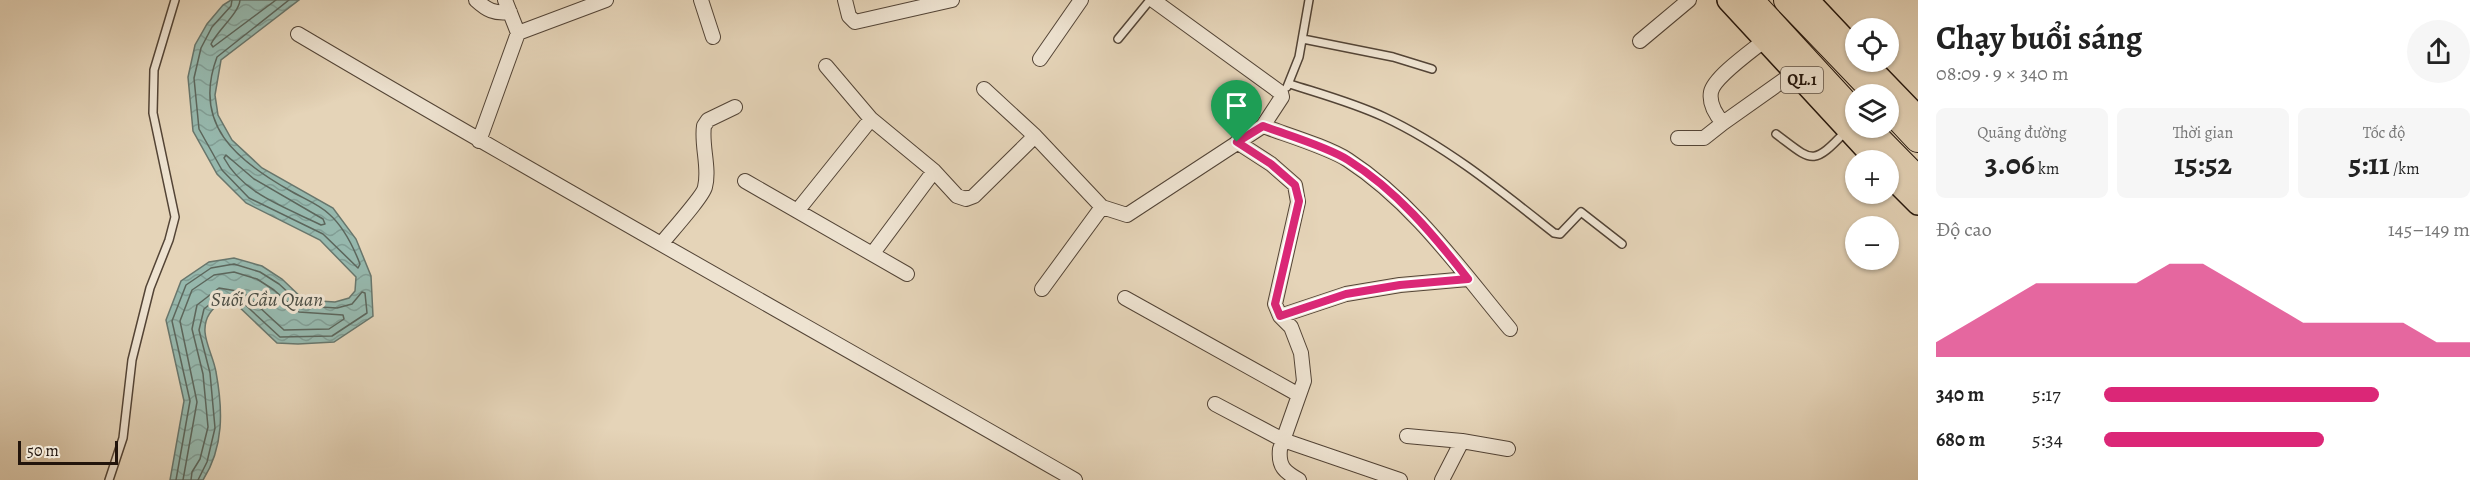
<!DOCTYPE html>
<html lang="vi">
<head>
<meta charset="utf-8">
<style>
	:root { --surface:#fff; --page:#f6f6f6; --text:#222; --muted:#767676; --accent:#db2777 }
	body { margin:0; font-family:Alegreya,serif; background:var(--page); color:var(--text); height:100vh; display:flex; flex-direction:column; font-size:22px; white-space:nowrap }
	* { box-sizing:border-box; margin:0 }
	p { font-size:20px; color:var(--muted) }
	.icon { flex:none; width:33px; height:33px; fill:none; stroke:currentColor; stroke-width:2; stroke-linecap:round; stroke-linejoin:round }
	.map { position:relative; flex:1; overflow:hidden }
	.details { display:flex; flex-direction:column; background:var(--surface); width:570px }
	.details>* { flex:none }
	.tools { position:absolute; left:1845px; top:18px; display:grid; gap:12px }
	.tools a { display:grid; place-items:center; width:54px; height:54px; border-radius:50%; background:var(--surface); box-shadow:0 2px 4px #0004; font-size:30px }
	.scale { position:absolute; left:18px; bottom:15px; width:100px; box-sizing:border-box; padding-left:6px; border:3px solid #22140b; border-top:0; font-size:16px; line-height:21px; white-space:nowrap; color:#22140b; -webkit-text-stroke:4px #eee3d1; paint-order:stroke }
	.pin { position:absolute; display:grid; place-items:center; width:51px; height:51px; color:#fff; margin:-62px -26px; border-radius:50% 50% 50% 0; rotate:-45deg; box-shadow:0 0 6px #0007 }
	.pin .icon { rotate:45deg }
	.round { display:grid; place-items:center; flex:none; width:63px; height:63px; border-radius:32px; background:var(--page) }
	.summary { display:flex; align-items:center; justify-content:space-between; height:102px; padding:0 18px }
	h1 { font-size:33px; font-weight:700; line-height:45px }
	.figures { display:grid; grid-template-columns:repeat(3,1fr); gap:9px; height:102px; padding:6px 18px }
	.figures div { display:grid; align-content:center; border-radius:9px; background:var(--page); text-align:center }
	.figures b { font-size:30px; font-weight:700 }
	.figures small { font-size:16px; font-weight:400 }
	.figures p { font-size:16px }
	.chart { height:168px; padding:12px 18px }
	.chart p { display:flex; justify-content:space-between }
	.chart svg { width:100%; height:108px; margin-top:6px; fill:var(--accent); opacity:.7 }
	ul { padding:0 18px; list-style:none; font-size:20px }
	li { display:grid; grid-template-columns:96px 72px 1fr; align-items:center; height:45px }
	li i { height:15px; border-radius:8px; background:var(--accent) }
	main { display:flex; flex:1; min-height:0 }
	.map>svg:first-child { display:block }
</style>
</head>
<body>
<main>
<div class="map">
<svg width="1918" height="480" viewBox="0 0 1918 480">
	<defs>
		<pattern id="water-waves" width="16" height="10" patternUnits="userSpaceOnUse" patternTransform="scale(1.5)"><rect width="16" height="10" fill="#96b8ad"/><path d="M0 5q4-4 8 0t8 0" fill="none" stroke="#819d94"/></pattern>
	</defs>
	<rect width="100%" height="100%" fill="#e5d4b8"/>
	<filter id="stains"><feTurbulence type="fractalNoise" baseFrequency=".00333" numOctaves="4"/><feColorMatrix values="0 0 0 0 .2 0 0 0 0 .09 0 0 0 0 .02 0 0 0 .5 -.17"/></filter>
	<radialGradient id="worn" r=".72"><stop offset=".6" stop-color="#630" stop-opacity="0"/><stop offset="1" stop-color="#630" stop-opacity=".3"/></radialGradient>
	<path fill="url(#water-waves)" stroke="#68766c" stroke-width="1.5" d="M231,0H299L221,60L215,95L218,115L232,140L262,168L333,208L356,239L371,276L373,316L334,342L298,344L277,343L236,304L222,301C212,309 204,317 205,332C206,345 214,359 216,372C223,410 224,447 203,480H170L184,401L166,320L181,281L209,262L234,258L262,266L282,279L304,300L335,302L349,298L355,291L356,277L320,240L246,203L217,174L193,131L188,77L195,45L207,24L223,5Z"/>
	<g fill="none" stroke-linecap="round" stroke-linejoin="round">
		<path stroke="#5c665c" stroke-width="1.5" d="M232,0L231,6L212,27L201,48L194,78L199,129L222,170L249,198L323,234L358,268L360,264C353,246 344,227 329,214C319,204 302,198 289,190C236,160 192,124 217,57L289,0
			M240,0C239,13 218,30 211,44L213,47L276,0
			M226,155L254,179L323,219L325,224L321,225C287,208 243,194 224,158Z
			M176,480L190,401L172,321L186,285L211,268L234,264L260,272L279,284L303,306L337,308L352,304L362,292L365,293L367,313L332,336L280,337L239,299L220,296L204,309L199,330L210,373L215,428L207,462L198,480
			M183,480L197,402L180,321L192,290L214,275L234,272L257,279L274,290L299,312L343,315L344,319L329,329L284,330L243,292L219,288L197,305L192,329L203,374L208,427L200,459L192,472L191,480"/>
		<g stroke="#534436" stroke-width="10">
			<path id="lane" d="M1118,39L1150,0
				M1303,39L1393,57L1432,69
				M1290,84C1321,94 1354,103 1384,117C1446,146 1501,191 1554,233L1560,234L1581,212L1622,244
				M1287,87L1299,57L1309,0
				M1776,134C1812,161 1812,167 1845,132
				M109,480L123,438L132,360L150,288L169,240L175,217L153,113L154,70L175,0"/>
		</g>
		<g stroke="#534436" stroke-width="16">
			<path id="street" d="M476,0C487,10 494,14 510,12
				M701,0L713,37
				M845,0L849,16L855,22L952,0
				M518,33L606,0
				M298,34C555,186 816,331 1075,480
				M1640,41L1689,0
				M1040,59L1081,0
				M826,66L871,119L934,171L957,196L966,199L974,196L1035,136
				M984,89L1035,136L1102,207L1127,215L1263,126L1282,97L1281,93L1153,0
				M1723,123L1795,72
				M1263,126C1287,135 1328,147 1348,160C1414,203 1460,269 1510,329
				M1678,138H1704L1723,123C1716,115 1709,103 1711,92C1714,77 1753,50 1765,40
				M479,141L518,33L505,0
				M1237,142L1271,164L1295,185L1298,202L1275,304L1280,316L1291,327L1301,353L1304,381L1280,449C1278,467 1285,472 1299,480
				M745,181L907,274
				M798,210L871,119
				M662,243C670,233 704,195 705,187C710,168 701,145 704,126L708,120L735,107
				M873,253L934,171
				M1042,289L1102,207
				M1125,298L1299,395
				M1280,316L1346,294L1400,285L1468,279
				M1215,404L1283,440L1400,480
				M1407,436L1462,441L1508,449
				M1442,480L1462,441"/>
		</g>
		<g stroke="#22140b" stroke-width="24">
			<path id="primary" d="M1728,0L1876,160
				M1808,0L1856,51
				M1865,62L1918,117
				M1888,174L1918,204"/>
		</g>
		<g stroke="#22140b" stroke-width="28">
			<path id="highway" d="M1750,0L1856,115
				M1787,0L1877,94
				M1888,107L1918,139
				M1867,128L1918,180"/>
		</g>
		<use href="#lane" stroke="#eee3d1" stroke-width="7"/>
		<use href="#street" stroke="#eee3d1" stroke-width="14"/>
		<use href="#primary" stroke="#e5d4b8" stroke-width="21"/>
		<use href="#highway" stroke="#e5d4b8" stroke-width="26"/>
	</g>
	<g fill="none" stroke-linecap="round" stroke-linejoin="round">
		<g stroke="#fff" stroke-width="12">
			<path id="route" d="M1263,126C1287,135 1328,147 1348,160C1396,190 1433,234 1468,279L1400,285L1346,294L1280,316L1275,304L1299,201L1295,185L1271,164L1237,142Z"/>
		</g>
		<use href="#route" stroke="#db2777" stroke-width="8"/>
	</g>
	<g text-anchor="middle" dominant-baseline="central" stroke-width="6" stroke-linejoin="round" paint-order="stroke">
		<rect fill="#eee3d1" stroke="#5f5246" stroke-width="1.5" x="1781" y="67" width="42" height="26" rx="4.5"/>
		<g font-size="16" font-weight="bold" fill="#22140b">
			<text x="1802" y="80">QL.1</text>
		</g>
		<g font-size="20" font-style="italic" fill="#4b4d44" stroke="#eee3d1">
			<text x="267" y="299">Suối Cầu Quan</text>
		</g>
	</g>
	<rect width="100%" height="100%" filter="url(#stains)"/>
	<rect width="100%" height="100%" fill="url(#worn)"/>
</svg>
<div class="tools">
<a><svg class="icon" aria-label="locate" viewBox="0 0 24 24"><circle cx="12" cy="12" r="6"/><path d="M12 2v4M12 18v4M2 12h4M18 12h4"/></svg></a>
<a><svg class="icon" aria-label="layers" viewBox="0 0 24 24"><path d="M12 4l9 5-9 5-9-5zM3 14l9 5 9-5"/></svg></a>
<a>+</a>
<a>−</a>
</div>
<div class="scale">50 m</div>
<div class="pin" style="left:1237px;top:142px;background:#1e9e55"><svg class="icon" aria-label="arrive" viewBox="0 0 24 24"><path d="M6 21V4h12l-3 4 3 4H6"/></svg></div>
</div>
<section class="details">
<div class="summary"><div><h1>Chạy buổi sáng</h1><p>08:09 · 9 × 340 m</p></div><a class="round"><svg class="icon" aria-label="share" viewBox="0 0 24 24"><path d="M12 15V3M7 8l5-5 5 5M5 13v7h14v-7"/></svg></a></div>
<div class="figures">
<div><p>Quãng đường</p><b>3.06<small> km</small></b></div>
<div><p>Thời gian</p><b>15:52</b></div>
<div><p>Tốc độ</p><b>5:11<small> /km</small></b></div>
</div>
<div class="chart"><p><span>Độ cao</span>145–149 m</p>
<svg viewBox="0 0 160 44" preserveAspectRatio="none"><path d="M0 44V38L10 30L20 22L30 14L40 14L50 14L60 14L70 6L80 6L90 14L100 22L110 30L120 30L130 30L140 30L150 38L160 38V44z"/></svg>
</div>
<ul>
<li><b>340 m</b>5:17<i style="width:75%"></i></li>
<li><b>680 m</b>5:34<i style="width:60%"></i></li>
</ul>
</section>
</main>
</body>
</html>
